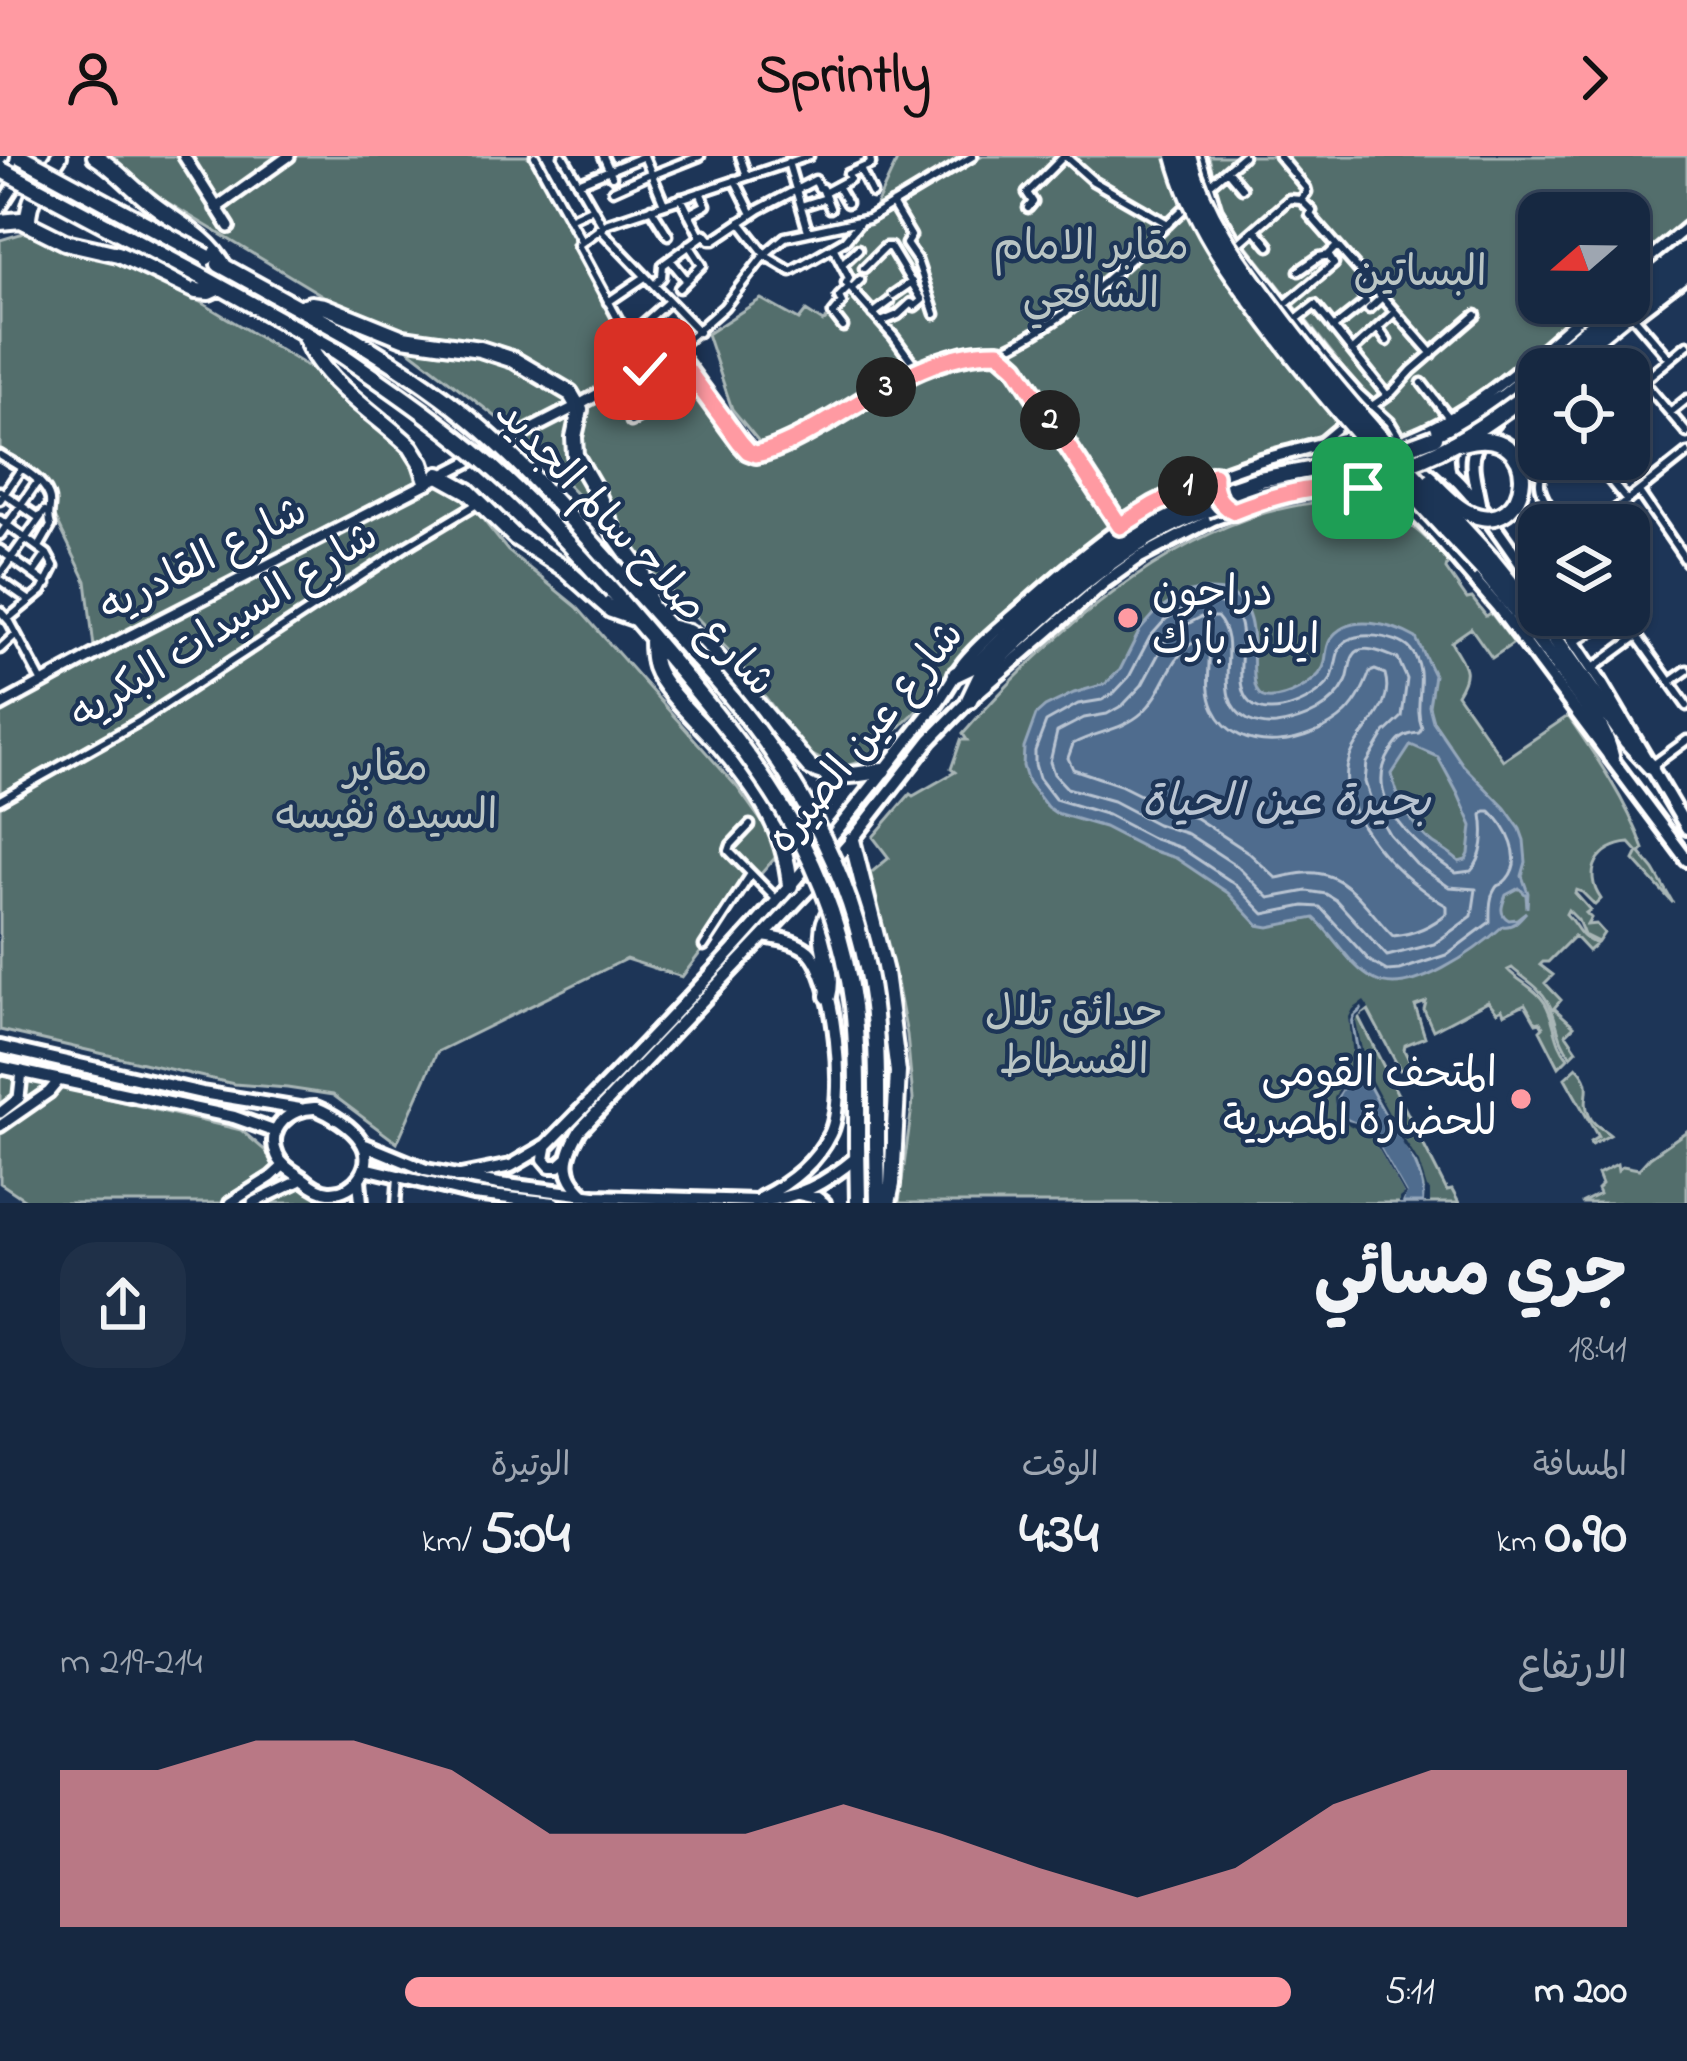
<!DOCTYPE html>
<html lang="ar">
<head>
<meta charset="utf-8">
<style>
	:root { --surface:#162841; --page:#1f3048; --text:#f1f3f6; --muted:#9ea6b1; --line:#35445a; --accent:#ff9aa2 }
	body { margin:0; font-family:"Indie Flower","Playpen Sans Arabic",sans-serif; background:var(--page); color:var(--text); direction:rtl; height:100vh; display:flex; flex-direction:column; font-size:45px; white-space:nowrap }
	* { box-sizing:border-box; margin:0 }
	p { font-size:39px; color:var(--muted) }
	.icon { flex:none; width:66px; height:66px; fill:none; stroke:currentColor; stroke-width:2; stroke-linecap:round; stroke-linejoin:round }
	.map { position:relative; height:1047px; overflow:hidden; direction:ltr }
	.panel { display:flex; flex-direction:column; background:var(--surface); flex:1 }
	.panel>* { flex:none }
	.needle { width:78px; rotate:250deg }
	.buttons { position:absolute; left:1518px; top:36px; display:grid; gap:24px }
	.buttons a { display:grid; place-items:center; width:132px; height:132px; border-radius:24px; background:var(--surface); box-shadow:0 3px 9px #0004,0 0 0 3px var(--line); font-size:60px }
	.pin { position:absolute; display:grid; place-items:center; width:102px; height:102px; color:#fff; margin:-51px; border-radius:24px; box-shadow:0 6px 18px #0006 }
	.km { position:absolute; width:60px; height:60px; margin:-30px; border-radius:50%; background:#222; color:#fff; font-size:33px; line-height:60px; text-align:center }
	.round { display:grid; place-items:center; flex:none; width:126px; height:126px; border-radius:36px; background:var(--page) }
	.summary { display:flex; align-items:center; justify-content:space-between; height:204px; padding:0 60px }
	h1 { font-size:66px; font-weight:700; line-height:90px }
	.metrics { display:grid; grid-template-columns:repeat(3,1fr); gap:18px; height:204px; padding:12px 60px }
	.metrics div { display:grid; align-content:center }
	.metrics b { font-size:60px; font-weight:700 }
	.metrics small { font-size:33px; font-weight:400 }
	.metrics p { font-size:33px }
	.chart { height:336px; padding:24px 60px }
	.chart p { display:flex; justify-content:space-between }
	.chart svg { width:100%; height:216px; margin-top:12px; fill:var(--accent); opacity:.7 }
	ul { padding:0 60px; list-style:none; font-size:39px }
	li { display:grid; grid-template-columns:192px 144px 1fr; align-items:center; height:90px }
	li i { height:30px; border-radius:15px; background:var(--accent) }
	header { display:flex; justify-content:space-between; align-items:center; height:156px; padding:0 60px; background:var(--accent); color:#111; font-size:54px; font-weight:700 }
	.map>svg:first-child { display:block }
</style>
</head>
<body>
<header><svg class="icon" aria-label="forward" viewBox="0 0 24 24"><path d="M9 5l7 7-7 7"/></svg>Sprintly<svg class="icon" aria-label="person" viewBox="0 0 24 24"><circle cx="12" cy="8" r="4"/><path d="M4 21q1-7 8-7t8 7"/></svg></header>
<div class="map">
<svg width="1687" height="1047" viewBox="0 0 1687 1047">
	<rect width="100%" height="100%" fill="#1d3557"/>
	<filter id="ink" filterUnits="userSpaceOnUse"><feTurbulence type="fractalNoise" baseFrequency=".00833" numOctaves="2"/><feDisplacementMap in="SourceGraphic" scale="24" xChannelSelector="R" yChannelSelector="G"/><feConvolveMatrix kernelMatrix="1 2 1 2 8 2 1 2 1" color-interpolation-filters="sRGB"/></filter>
	<g filter="url(#ink)">
		<path fill="#536e6c" stroke="#a9b6b6" stroke-width="3" d="M108,0H528L559,52L638,210L513,274L395,183L165,45Z
			M899,0H1168L1184,41L1304,223L1340,267C1306,298 1255,296 1214,313C1182,328 1152,347 1121,364L1014,203L978,192L761,288L732,253L707,178L761,143L799,164L806,155L823,166L843,150L853,82L868,67Z
			M1209,0H1687V70L1629,118V57H1539V147H1594L1454,258L1401,285L1243,84L1219,45Z
			M30,75L66,91L142,111L315,215L345,239L427,319L94,491L86,425L34,317L0,294V84Z
			M964,199H1001L1010,206L1116,371L1083,396L864,605L845,610L831,609L807,596L735,501L521,281L672,206L756,300L884,243L937,209Z
			M438,327L465,341L508,395L577,451L737,631L782,694L752,728L682,821L626,803L437,896L397,987L333,939L287,932L234,928L0,874V556L424,328Z
			M1345,345L1354,346V353L1363,354L1365,347C1401,358 1423,377 1448,405L1446,413L1467,443L1472,442L1486,460L1491,457L1514,487L1492,502L1471,472L1451,486C1463,509 1473,512 1457,538L1503,604L1568,560C1597,602 1626,644 1644,693L1640,697L1654,714L1673,747L1634,704L1638,696L1630,687C1599,689 1582,716 1601,743L1595,749L1582,736L1576,734L1575,737L1590,754L1586,757L1591,762L1587,769L1596,768L1604,777L1598,786L1584,779L1578,764L1568,754L1566,758C1579,771 1577,780 1596,788L1588,795L1574,780L1548,806H1543L1540,809L1553,819L1545,827L1561,844L1554,852L1574,870L1566,878L1577,894L1571,900C1557,884 1558,864 1548,846C1539,830 1524,823 1512,812L1508,814C1519,826 1536,832 1545,847C1556,866 1554,886 1568,902L1559,911L1540,874L1543,871L1540,866L1536,867L1525,848L1504,858L1502,853L1497,856L1488,845L1433,874L1424,854L1426,846L1415,850L1425,881L1405,889L1404,894L1411,908L1400,914L1368,854L1358,860L1447,1035L1452,1034L1459,1047H899L913,943L907,879L896,821L868,719L889,702L873,681L910,638L913,640L955,616L951,613L961,584H967L963,578C1053,474 1199,345 1345,345Z
			M1577,911C1597,932 1580,939 1589,959C1593,969 1602,972 1610,979L1591,989L1590,986L1598,981L1565,922Z
			M0,917L241,974L327,1047H30L0,1027Z
			M1687,975V1047H1581L1599,1038L1597,1033L1602,1028L1598,1018L1617,1008L1618,1014L1623,1010L1639,1013L1650,1001Z"/>
		<path fill="#4f6c8e" stroke="#95a7bb" stroke-width="3" fill-rule="evenodd" d="M1199,434C1208,434 1219,433 1227,436C1274,455 1237,539 1267,542C1284,544 1316,527 1323,512C1327,503 1325,493 1330,484C1348,455 1393,469 1416,482L1434,519L1429,550L1433,565L1463,609L1505,652L1520,673L1524,684L1526,706L1522,720L1528,737L1527,752L1526,739L1519,732L1506,739C1502,749 1498,758 1509,764L1517,763L1526,756C1520,763 1513,772 1503,770C1478,793 1411,842 1375,824C1350,812 1335,780 1314,762L1269,771L1258,769L1228,737L1176,702L1147,693L1104,671L1056,657L1047,651L1028,626L1023,610L1024,592L1036,559L1045,551L1074,537L1105,528L1120,514L1140,474L1157,455L1186,437ZM1411,589L1438,601L1458,638L1472,670L1469,698L1466,704L1459,706C1451,698 1443,694 1434,688C1413,673 1396,642 1392,618Z
			M1362,851L1364,854L1356,860L1354,867C1359,886 1360,906 1367,924C1384,966 1425,1000 1424,1047H1402L1405,1037L1367,970C1353,968 1329,959 1338,940C1341,931 1351,924 1354,915C1360,898 1353,881 1351,865Z"/>
		<path fill="#1d3557" d="M1364,845L1369,852L1358,861L1356,866L1367,916L1394,967L1419,1007L1427,1032L1430,1034V1047H1424L1425,1031L1418,1009L1404,990L1363,915L1354,867L1356,860L1363,854L1362,851L1353,859L1351,865L1356,895L1354,915L1337,940L1336,948L1348,965L1367,970L1406,1038L1402,1047H1399V1042L1404,1038L1366,971L1357,973L1349,969L1335,954L1334,941L1347,920L1353,902L1349,861L1353,853Z"/>
		<g fill="none" stroke-linecap="round" stroke-linejoin="round">
			<path stroke="#b9c4d2" stroke-width="3" d="M1212,446C1267,453 1224,523 1250,547C1271,566 1319,543 1331,523C1337,512 1335,498 1342,489C1354,473 1398,480 1410,493C1431,517 1412,546 1422,572L1419,577C1403,578 1398,584 1390,597C1360,645 1421,694 1456,717L1471,715C1484,702 1485,676 1482,659L1485,655H1490C1507,671 1525,702 1507,723C1496,735 1500,723 1493,737C1489,746 1490,756 1490,766L1446,799L1400,814L1387,815L1370,805L1320,751L1304,750L1264,758L1235,728L1181,692L1152,682L1108,659L1055,643L1039,622L1035,608V595L1046,566L1078,548L1102,544L1113,538L1129,521L1150,481L1166,463L1194,447Z
				M1201,461H1217C1244,490 1207,541 1248,564C1257,568 1266,570 1276,569C1303,565 1333,552 1346,526C1350,519 1349,505 1354,499C1362,486 1388,499 1398,503L1407,523L1402,561L1385,577L1367,607L1365,626L1372,647L1389,678L1416,708L1449,731L1476,733L1472,760L1434,788L1387,800L1336,744L1326,738L1307,735L1269,742L1237,710L1188,678L1157,668L1113,645L1067,632L1054,618L1050,606L1057,576L1084,562L1107,558L1123,549L1142,529L1165,486L1178,473Z
				M1201,482L1209,487C1211,509 1204,531 1214,553C1238,604 1312,589 1346,557C1358,545 1364,531 1370,516L1375,514L1385,518C1395,553 1362,570 1350,601C1330,658 1404,726 1447,750V757C1431,771 1413,778 1393,780C1370,758 1351,720 1316,717C1302,715 1289,720 1276,722L1248,696L1196,662L1164,651L1120,629L1073,613L1068,602L1073,588C1097,575 1122,575 1143,556C1167,533 1169,497 1201,482Z"/>
			<g stroke="#fff" stroke-width="15">
				<path id="street" d="M535,0L582,86
					M563,0L603,70
					M603,0L612,20
					M740,0L747,20
					M1065,0L1093,25L1168,68
					M1201,0L1217,53L1238,88L1326,201L1358,237L1390,266L1399,281
					M1279,0L1306,32L1307,36L1301,44
					M788,6L808,75
					M860,13L872,37
					M1227,14L1242,32
					M652,19L700,0
					M735,24L752,58
					M578,27L644,0L664,48
					M1209,29L1243,0
					M837,30L847,47
					M613,34L651,17
					M824,37L850,23L848,18L871,8L870,0
					M681,42L701,81
					M892,48L911,80L906,88L917,104L935,158
					M801,50L826,42
					M651,52L668,79
					M1028,52L1033,46L1027,37L1064,0
					M689,58L706,49L700,36
					M569,63L593,52
					M740,66L765,98
					M599,72L699,176
					M1255,73L1269,90
					M701,81L705,78L710,84H714L760,53L815,24L819,32H822L830,52
					M1238,88L1289,43L1301,44L1312,55L1310,59L1432,198
					M833,91L849,122L846,127L894,181L918,214
					M764,99L791,115L845,84L859,67
					M671,105L684,121
					M843,107L858,93
					M864,112L885,91H890L922,144
					M1299,115L1319,101L1329,99
					M654,129L662,121L663,109L701,81
					M679,132L702,109L689,89
					M851,133L860,124
					M893,139L912,126
					M608,146L645,121
					M1286,148L1334,108L1328,99L1337,90
					M1369,153L1382,141
					M873,158L890,145
					M1633,160L1670,203
					M1297,163L1315,149L1387,239
					M881,166L898,159L911,147L915,150L921,145
					M843,171L833,158L842,147L839,141L849,131
					M1333,172L1366,146L1361,136L1369,127
					M1378,172L1387,185
					M628,181L669,145
					M1352,195L1395,156
					M673,196L724,151L765,98L785,81L868,63L973,0
					M999,196C1074,162 1131,102 1191,46
					M645,213L578,89L608,67L809,0
					M1643,225L1687,277
					M1422,227L1450,263
					M1629,237L1687,189
					M1372,250L1392,236L1412,214L1476,159
					M1671,256L1687,243
					M631,266L698,230
					M1322,285L1340,270L1341,264
					M0,299C16,309 42,321 49,340C53,350 46,357 51,370L39,391
					M1552,303C1527,325 1546,346 1561,369
					M1593,303L1627,345
					M0,335L39,362
					M1639,336L1687,406
					M0,344L21,313
					M0,364L47,398L54,411L42,435L8,463
					M1596,369L1687,297
					M0,379L38,325
					M0,394L47,428
					M0,418L45,355
					M33,418L47,398
					M0,424L30,445
					M0,455L10,466L42,526
					M1622,459L1687,550
					M1575,486L1615,459
					M0,493L15,479
					M1592,513L1637,480
					M1670,526L1687,514
					M1653,609L1687,584
					M0,644L140,565L407,390L477,348
					M750,669L731,689L729,695L777,744
					M704,790L751,718
					M396,1047L398,1021"/>
			</g>
			<g stroke="#fff" stroke-width="18">
				<path id="secondary" d="M184,0L229,71
					M0,52L30,5
					M216,52L289,0
					M1629,119L1687,71
					M1636,158L1687,119
					M1401,285C1477,258 1536,198 1596,147
					M1451,320C1442,288 1456,273 1486,263
					M0,550L116,487L579,249L673,196L740,286L756,298C817,287 946,171 1003,198C1009,201 1012,206 1016,211L1120,371
					M0,957L19,942L22,915
					M0,970L49,936L59,924
					M230,1047L271,1021L284,1009
					M253,1047L303,1023"/>
			</g>
			<g stroke="#fff" stroke-width="20">
				<path id="primary" d="M1332,331L1363,332L1395,344L1409,352L1433,376L1498,451L1687,704
					M1479,347C1472,309 1464,298 1494,266
					M1556,459L1600,525L1687,672
					M0,891L202,937L300,953
					M0,911L234,961L276,976
					M316,952C331,958 352,971 361,985C377,1008 355,1038 329,1036C319,1035 312,1030 305,1024C295,1017 282,1011 277,999C265,972 291,951 316,952Z
					M363,988L426,1014L499,1028L595,1040L755,1045C797,1044 826,1027 857,1001
					M546,992L544,1003L550,1010H559L567,1003
					M365,1012L473,1038L554,1047
					M456,1021L511,1010L547,989C634,901 721,811 801,717C849,662 892,604 937,547C948,532 956,515 968,502C985,482 1008,465 1028,447C1112,372 1172,327 1283,298C1319,289 1362,273 1399,284C1455,301 1507,389 1539,435
					M359,1023L361,1047
					M799,1038L817,1042L824,1047
					M585,1039C560,1017 565,1000 580,974L810,731L852,684L930,584L969,544L1105,426L1140,401L1213,363L1272,342
					M761,1042C789,1028 816,1007 830,978C847,945 836,821 808,795C796,785 779,783 764,780"/>
			</g>
			<g stroke="#fff" stroke-width="22">
				<path id="highway" d="M95,0C116,13 130,30 149,45C176,67 206,79 224,110
					M0,2L1,0
					M0,66L21,64L65,86L118,98L196,135L209,136L220,131
					M28,67C27,40 45,22 59,0
					M219,108L346,178
					M199,119L336,195
					M1629,139L1687,92
					M299,152L311,148L324,150L403,182L480,193L514,204L570,237L580,254L574,281L575,299L597,337L616,381L642,417L650,450
					M304,177C318,224 376,257 411,291L421,307L427,325
					M1558,213L1687,108
					M1435,281L1505,240L1620,147
					M439,319L468,335L515,381L565,413L611,454L634,462
					M1491,403L1552,478L1627,585L1651,611
					M1482,413C1513,450 1542,487 1569,526C1586,550 1605,572 1611,600
					M628,426L688,493
					M613,436L671,504
					M669,471L688,476L706,488L810,611C835,624 856,619 883,614
					M652,483C652,492 652,502 655,511C663,534 703,570 720,590C757,633 785,672 790,730
					M956,518L977,508C1050,441 1106,381 1201,343
					M969,544L980,521C1047,457 1117,387 1206,354
					M785,677C805,667 831,643 829,619
					M852,684L885,816L898,916L892,1028L888,1047
					M828,840C837,808 810,785 831,754C838,743 841,739 854,738
					M877,988L878,1047
					M857,989L858,1047"/>
			</g>
			<use href="#street" stroke="#1d3557" stroke-width="6"/>
			<use href="#secondary" stroke="#1d3557" stroke-width="9"/>
			<use href="#primary" stroke="#1d3557" stroke-width="10"/>
			<use href="#highway" stroke="#1d3557" stroke-width="14"/>
			<g stroke="#fff" stroke-width="22" stroke-linecap="butt">
				<path id="highway-bridge" d="M20,0L207,101
					M1175,0C1193,69 1233,120 1275,176C1339,260 1410,336 1482,413
					M1189,0C1204,59 1238,104 1274,152C1340,241 1416,321 1491,403
					M0,13L199,119
					M346,178C389,204 432,231 470,263C528,311 577,370 628,426
					M336,195C396,236 456,277 509,327C546,361 579,399 613,436
					M1431,325C1442,336 1453,349 1467,356C1532,389 1550,263 1462,287
					M1201,343L1260,323L1381,301L1435,281
					M1206,354C1273,328 1339,331 1404,309C1454,293 1498,260 1539,229
					M688,493C772,580 844,692 867,812C879,870 877,929 877,988
					M671,504C761,611 835,707 853,850C858,896 857,943 857,989"/>
			</g>
			<use href="#highway-bridge" stroke="#1d3557" stroke-width="14"/>
		</g>
	</g>
	<g fill="none" stroke-linecap="round" stroke-linejoin="round" filter="url(#ink)">
		<g stroke="#fff" stroke-width="24">
			<path id="route" d="M645,213L674,196L740,286L748,295L756,298C780,293 804,279 825,267C880,235 934,195 999,196L1016,211L1120,370L1154,349L1214,319C1213,336 1218,348 1234,355C1274,339 1320,327 1363,332"/>
		</g>
		<use href="#route" stroke="#ff9aa2" stroke-width="15"/>
	</g>
	<g fill="#ff9aa2" stroke="#1d3557" stroke-width="4.5">
		<circle cx="1128" cy="462" r="12"/>
		<circle cx="1521" cy="943" r="12"/>
	</g>
	<g text-anchor="middle" dominant-baseline="central" stroke-width="9" stroke-linejoin="round" paint-order="stroke">
		<g font-size="42" fill="#bac5c4" stroke="#1d3557">
			<text x="1091" y="92">مقابر الامام<tspan x="1091" dy="48">الشافعي</tspan></text>
			<text x="1420" y="118">البساتين</text>
			<text x="386" y="613">مقابر<tspan x="386" dy="48">السيده نفيسه</tspan></text>
			<text x="1074" y="858">حدائق تلال<tspan x="1074" dy="48">الفسطاط</tspan></text>
		</g>
		<g font-size="42" fill="#fff" stroke="#1d3557">
			<text transform="translate(634 393) rotate(47)">شارع صلاح سالم الجديد</text>
			<text transform="translate(204 405) rotate(-27)">شارع القادريه</text>
			<text transform="translate(225 471) rotate(-32)">شارع السيدات البكريه</text>
			<text transform="translate(867 582) rotate(-51)">شارع عين الصيره</text>
		</g>
		<g font-size="42" fill="#fff" stroke="#1d3557" text-anchor="start">
			<text x="1152" y="438">دراجون<tspan x="1152" dy="48">ايلاند بارك</tspan></text>
			<text x="1497" y="919" text-anchor="end">المتحف القومى<tspan x="1497" dy="48">للحضارة المصرية</tspan></text>
		</g>
		<g font-size="45" font-style="italic" fill="#b9c4d2" stroke="#1d3557">
			<text x="1286" y="648">بحيرة عين الحياة</text>
		</g>
	</g>
</svg>
<div class="buttons">
<a><svg class="needle" viewBox="-14 -14 28 28"><path d="M0-13l5 13h-10z" fill="#e53935"/><path d="M0 13l5-13h-10z" fill="#9ea6b1"/></svg></a>
<a><svg class="icon" aria-label="locate" viewBox="0 0 24 24"><circle cx="12" cy="12" r="6"/><path d="M12 2v4M12 18v4M2 12h4M18 12h4"/></svg></a>
<a><svg class="icon" aria-label="layers" viewBox="0 0 24 24"><path d="M12 4l9 5-9 5-9-5zM3 14l9 5 9-5"/></svg></a>
</div>
<div class="pin" style="left:1363px;top:332px;background:#1e9e55"><svg class="icon" aria-label="arrive" viewBox="0 0 24 24"><path d="M6 21V4h12l-3 4 3 4H6"/></svg></div>
<div class="pin" style="left:645px;top:213px;background:#d93025"><svg class="icon" aria-label="check" viewBox="0 0 24 24"><path d="M5 12l5 5 9-10"/></svg></div>
<b class="km" style="left:1188px;top:330px">1</b>
<b class="km" style="left:1050px;top:264px">2</b>
<b class="km" style="left:886px;top:231px">3</b>
</div>
<section class="panel">
<div class="summary"><div><h1>جري مسائي</h1><p>18:41</p></div><a class="round"><svg class="icon" aria-label="share" viewBox="0 0 24 24"><path d="M12 15V3M7 8l5-5 5 5M5 13v7h14v-7"/></svg></a></div>
<div class="metrics">
<div><p>المسافة</p><b>0.90<small> km</small></b></div>
<div><p>الوقت</p><b>4:34</b></div>
<div><p>الوتيرة</p><b>5:04<small> /km</small></b></div>
</div>
<div class="chart"><p><span>الارتفاع</span>214–219 m</p>
<svg viewBox="0 0 160 44" preserveAspectRatio="none"><path d="M0 44V12L10 12L20 6L30 6L40 12L50 25L60 25L70 25L80 19L90 25L100 32L110 38L120 32L130 19L140 12L150 12L160 12V44z"/></svg>
</div>
<ul>
<li><b>200 m</b>5:11<i style="width:72%"></i></li>
</ul>
</section>
</body>
</html>
